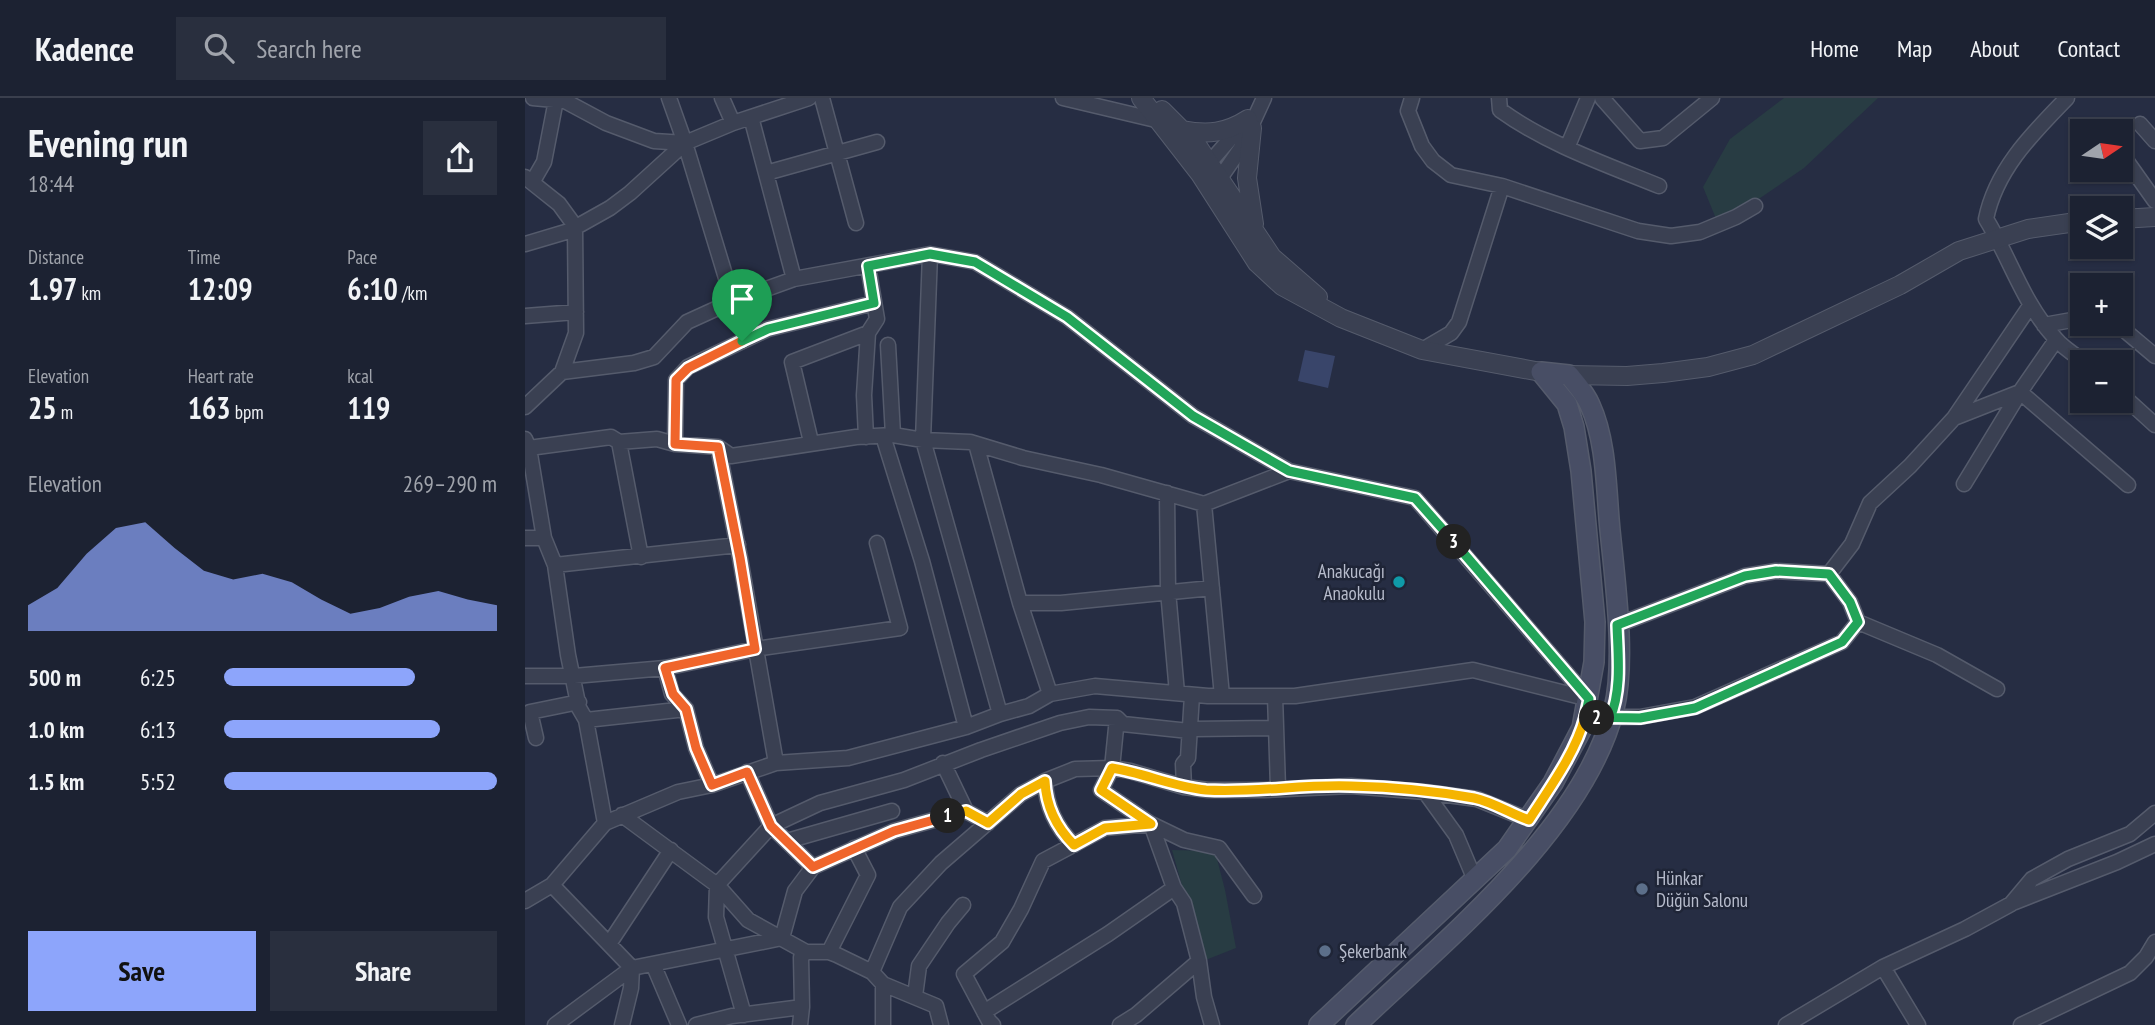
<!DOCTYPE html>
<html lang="en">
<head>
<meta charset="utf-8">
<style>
	:root { --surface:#1c2232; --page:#292f3e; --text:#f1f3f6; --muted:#a0a4ac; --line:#3a3f4d; --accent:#8da5fb }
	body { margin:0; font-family:"PT Sans Narrow",sans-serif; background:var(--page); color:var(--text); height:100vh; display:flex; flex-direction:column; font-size:26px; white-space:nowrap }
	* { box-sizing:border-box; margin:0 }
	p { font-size:23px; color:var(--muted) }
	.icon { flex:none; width:38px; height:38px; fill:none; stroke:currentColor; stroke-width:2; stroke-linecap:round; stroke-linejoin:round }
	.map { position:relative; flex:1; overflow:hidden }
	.sheet { display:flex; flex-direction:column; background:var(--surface); width:525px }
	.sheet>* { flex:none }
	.needle { width:46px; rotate:77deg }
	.tools { position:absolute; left:1545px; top:21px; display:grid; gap:14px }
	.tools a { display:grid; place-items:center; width:63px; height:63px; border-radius:0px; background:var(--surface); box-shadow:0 2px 5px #0004,0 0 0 2px var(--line); font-size:35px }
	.pin { position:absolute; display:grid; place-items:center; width:60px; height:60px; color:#fff; margin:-72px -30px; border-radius:50% 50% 50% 0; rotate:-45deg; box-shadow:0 0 7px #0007 }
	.pin .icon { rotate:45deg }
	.km { position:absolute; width:35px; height:35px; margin:-18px; border-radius:50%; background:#222; color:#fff; font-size:19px; line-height:35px; text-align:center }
	.round { display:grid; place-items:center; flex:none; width:74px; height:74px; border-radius:0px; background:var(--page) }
	.head { display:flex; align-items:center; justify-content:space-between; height:119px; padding:0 28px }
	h1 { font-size:38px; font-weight:600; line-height:52px }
	.figures { display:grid; grid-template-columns:repeat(3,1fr); gap:10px; height:119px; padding:7px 28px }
	.figures div { display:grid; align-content:center }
	.figures b { font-size:30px; font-weight:600 }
	.figures small { font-size:19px; font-weight:400 }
	.figures p { font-size:19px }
	.chart { height:196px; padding:14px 28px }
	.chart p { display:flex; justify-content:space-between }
	.chart svg { width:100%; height:126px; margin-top:7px; fill:var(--accent); opacity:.7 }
	.primary-button { display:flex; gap:14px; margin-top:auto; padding:14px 28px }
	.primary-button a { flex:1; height:80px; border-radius:0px; background:var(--accent); color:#111; font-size:28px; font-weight:600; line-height:80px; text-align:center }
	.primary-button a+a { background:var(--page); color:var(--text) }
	ul { padding:0 28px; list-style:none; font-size:23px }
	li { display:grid; grid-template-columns:112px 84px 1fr; align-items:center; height:52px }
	li i { height:18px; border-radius:9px; background:var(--accent) }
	header { display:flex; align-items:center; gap:42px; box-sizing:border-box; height:98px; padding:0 35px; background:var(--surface); border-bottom:2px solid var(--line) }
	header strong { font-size:33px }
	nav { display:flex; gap:38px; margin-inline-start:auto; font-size:24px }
	.search { width:490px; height:63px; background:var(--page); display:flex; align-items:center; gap:18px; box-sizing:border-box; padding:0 24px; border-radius:0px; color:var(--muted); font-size:26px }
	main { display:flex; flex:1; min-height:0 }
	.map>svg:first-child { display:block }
</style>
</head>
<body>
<header>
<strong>Kadence</strong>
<div class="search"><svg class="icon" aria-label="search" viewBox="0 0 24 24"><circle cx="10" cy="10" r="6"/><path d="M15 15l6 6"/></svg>Search here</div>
<nav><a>Home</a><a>Map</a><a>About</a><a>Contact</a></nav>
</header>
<main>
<section class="sheet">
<div class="head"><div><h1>Evening run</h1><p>18:44</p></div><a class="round"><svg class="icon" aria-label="share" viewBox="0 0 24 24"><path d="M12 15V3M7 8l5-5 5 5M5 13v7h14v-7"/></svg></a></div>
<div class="figures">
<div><p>Distance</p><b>1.97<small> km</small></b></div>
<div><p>Time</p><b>12:09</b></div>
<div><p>Pace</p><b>6:10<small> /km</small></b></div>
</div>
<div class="figures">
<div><p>Elevation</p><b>25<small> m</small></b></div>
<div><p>Heart rate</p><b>163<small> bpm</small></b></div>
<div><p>kcal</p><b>119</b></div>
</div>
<div class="chart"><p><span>Elevation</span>269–290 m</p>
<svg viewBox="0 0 160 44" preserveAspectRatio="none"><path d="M0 44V35L10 29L20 17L30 8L40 6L50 15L60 23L70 26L80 24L90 27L100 33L110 38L120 36L130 32L140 30L150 33L160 35V44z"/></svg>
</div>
<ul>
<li><b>500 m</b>6:25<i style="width:70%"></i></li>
<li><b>1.0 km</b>6:13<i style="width:79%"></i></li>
<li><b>1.5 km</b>5:52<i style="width:100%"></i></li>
</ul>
<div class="primary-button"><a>Save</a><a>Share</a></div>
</section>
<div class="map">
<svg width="1630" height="927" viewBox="0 0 1630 927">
	<rect width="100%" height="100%" fill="#262d43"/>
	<path fill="#283c43" d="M1259,0H1353L1279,70L1194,128L1178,89L1205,41Z
		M647,752L690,753L700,792L711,850L678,863Z"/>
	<path fill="#39456a" d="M780,252L810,258L803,290L773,283Z"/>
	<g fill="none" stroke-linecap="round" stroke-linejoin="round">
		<g stroke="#555b6c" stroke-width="17">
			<path id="minor" d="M8,0L40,3L81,25L129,43L160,45
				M144,0L160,45L208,203
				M197,0L208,25
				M297,0L331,125
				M538,0L635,23
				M887,0L883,13L897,48L908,63L926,77L977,88L1113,133L1146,138L1175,134L1211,119L1230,108
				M974,0L975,12C1022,46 1080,66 1134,88
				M1077,0L1115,43L1138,40L1187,0
				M1542,0C1508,35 1471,71 1461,121C1485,160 1498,205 1530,240C1538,250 1550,257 1560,264
				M226,19L269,181
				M1615,26L1630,43
				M1042,50L1063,0
				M1596,55L1630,103
				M678,72L720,24
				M241,75L352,44
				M0,79L34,106L50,128L51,235L37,274L0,309
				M8,83L19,64L31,2
				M689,89L716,50L739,0
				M0,146L44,133L85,110L105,95L160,45L208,25L284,0
				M405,156L398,342L475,616
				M0,218L51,214
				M1592,226L1630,258
				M1519,227L1558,220
				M363,247L368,337
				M897,252L926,235L934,224L977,88
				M37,274L109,265L129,259L162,224L208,203L269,181L405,156L450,164L542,219L668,318L764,373L890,400L1064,601
				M1596,296L1630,327
				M1429,320L1495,294L1603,387
				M358,338L397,463L441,629
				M341,339L339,297L343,235L352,221L343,168
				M0,341L4,350L19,440L30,467L43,557L54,610L61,622L80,725
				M94,344L116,459
				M286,344L267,264L343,235
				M150,346L151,282L163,269L243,231L349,205
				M451,346L495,505L525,596
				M193,349L215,460L251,665
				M4,350L86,339L94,344L132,341L150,346L193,349L206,358L331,339L368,337L398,342L445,344L498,360L576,377L679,406L764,373
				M1439,386L1495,294L1531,242
				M642,395L643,493L652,595
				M679,406L697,598
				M0,440H19
				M30,467L213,447
				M1304,476L1325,504L1333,524L1412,557L1472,591
				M495,505H536L687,490
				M1092,527L1220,478L1251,473L1304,476L1327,446L1345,405L1385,368L1429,320L1505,208
				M140,570L147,596L161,611L171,650L187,687
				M0,578H49L140,570L230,551L375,530L352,445
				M750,598L753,690
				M1060,619H1115L1170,609L1317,544L1333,524
				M592,620L587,670L576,692L626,726L659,742L694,750L729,798
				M61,622L161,611
				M11,640L5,614L54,604
				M418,665L441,713L463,725
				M222,674L246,728L288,769
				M520,683C521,708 531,729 549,747
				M659,689L658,666L663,660L667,597
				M900,694L952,701L1004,722
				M97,717L192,787L223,822L281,854H304L312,857L347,874L358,886L411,908L416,927
				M262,743L367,713
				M27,787L107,870L106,890L97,927
				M0,803L27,787L80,725L153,694L187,687L251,665L323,660L441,629L475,616L504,608L525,596L570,588L683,598H770L948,572L1064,601
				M1490,804L1592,764L1630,746
				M84,846L146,752
				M304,854L343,777L329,750
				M128,866L154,927
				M1358,869L1393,927
				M347,874L375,809L416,765L496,696L520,683L550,671L587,670L605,673L659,689L683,692H739L826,688L900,694L931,737L950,782
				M358,886V927
				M390,898L394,868L423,825L438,807
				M459,914L583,836L649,790
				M219,917L191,819L192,787L246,728L295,705L379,682L456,652L535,625L564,619L592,620L598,626L664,633L669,631L751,630
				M30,927L107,870L257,840L270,793L288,769L369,733L441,713
				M171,927L207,918L277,909
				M275,927L277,909L276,859L281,854
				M468,927L464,923L439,876L477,844L496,811L518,763L580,730L626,726L649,790L659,805L674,863L679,899L687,927
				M595,927L611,917L674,863
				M1261,927L1358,869L1440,831L1486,806L1507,781L1543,761L1605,736L1630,715
				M1496,927L1605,875L1621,859L1630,844"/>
		</g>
		<g stroke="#555b6c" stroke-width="20">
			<path id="tertiary" d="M616,0L675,76L732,165L757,188L816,220L897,252L1016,274
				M637,12L672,47L747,159L793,199
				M727,30L722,80L729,126
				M657,32C683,37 701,35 723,21
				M1596,121L1630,119
				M1044,277L1102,278L1138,275L1183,269L1228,257L1375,187L1434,153L1503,131L1558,123"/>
		</g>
		<g stroke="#555b6c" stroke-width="22">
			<path id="secondary" d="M794,927L982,751L1028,685L1057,630L1069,564L1070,524L1056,373L1049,329L1042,306L1016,274
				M831,927C918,844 1059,731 1089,611C1101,562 1090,483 1085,432C1081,392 1082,344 1065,307C1060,295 1052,287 1044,277L1016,274"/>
		</g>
		<use href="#minor" stroke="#3a4052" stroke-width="14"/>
		<use href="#tertiary" stroke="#3a4052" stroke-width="18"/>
		<use href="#secondary" stroke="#484e65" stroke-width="19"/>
	</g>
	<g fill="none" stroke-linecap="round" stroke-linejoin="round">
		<g stroke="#fff" stroke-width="14">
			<path id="split-1" d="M217,243L163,270L151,282L150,346L193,349L215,460L230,551L140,570L148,596L161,611L171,650L187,687L222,674L246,728L288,769L369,733L423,718"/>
		</g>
		<g stroke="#fff" stroke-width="14">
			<path id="split-2" d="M423,718L441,713L463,725L496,696L520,683C521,708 531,729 549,747L580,730L626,726L576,692L587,670C619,675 649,689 681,692C730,695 778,686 826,688C867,689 910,693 949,700C968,704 986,716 1004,722C1024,691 1051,654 1060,619L1072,620"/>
		</g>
		<g stroke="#fff" stroke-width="14">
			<path id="split-3" d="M929,444L1064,601L1060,619L1115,620L1170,610L1317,544L1333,524L1325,504L1304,476L1251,473L1220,478L1092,527C1093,557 1097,592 1085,620H1072"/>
		</g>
		<g stroke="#fff" stroke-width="14">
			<path id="split-4" d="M217,243L243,231L349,205L343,168L405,156L450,164L542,219L668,318L764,373L890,400L929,444"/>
		</g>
		<use href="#split-1" stroke="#f0652b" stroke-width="9"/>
		<use href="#split-2" stroke="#f5b400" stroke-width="9"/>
		<use href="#split-3" stroke="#22a559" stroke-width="9"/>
		<use href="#split-4" stroke="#22a559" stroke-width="9"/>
	</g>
	<circle fill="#0f9aa8" stroke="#1f2537" stroke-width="2.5" cx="874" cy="484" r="7"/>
	<g fill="#5c6f8a" stroke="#1f2537" stroke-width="2.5">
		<circle cx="1117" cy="791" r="7"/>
		<circle cx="800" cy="853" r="7"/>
	</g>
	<g text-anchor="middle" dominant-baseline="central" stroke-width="5" stroke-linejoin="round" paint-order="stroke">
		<g font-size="19" fill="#b7bccc" stroke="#1f2537" text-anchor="start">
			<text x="860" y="473" text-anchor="end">Anakucağı<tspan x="860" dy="22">Anaokulu</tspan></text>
			<text x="1131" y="780">Hünkar<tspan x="1131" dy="22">Düğün Salonu</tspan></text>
			<text x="814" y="853">Şekerbank</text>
		</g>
	</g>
</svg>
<div class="tools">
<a><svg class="needle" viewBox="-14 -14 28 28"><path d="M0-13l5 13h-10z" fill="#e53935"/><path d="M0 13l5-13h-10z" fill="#a0a4ac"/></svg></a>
<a><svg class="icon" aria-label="layers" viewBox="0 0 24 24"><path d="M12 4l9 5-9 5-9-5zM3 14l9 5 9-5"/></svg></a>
<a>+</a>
<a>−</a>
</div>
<div class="pin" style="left:217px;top:243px;background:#1e9e55"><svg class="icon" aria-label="arrive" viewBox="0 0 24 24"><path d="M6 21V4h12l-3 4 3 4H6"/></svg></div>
<b class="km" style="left:423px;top:718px">1</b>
<b class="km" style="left:1072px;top:620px">2</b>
<b class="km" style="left:929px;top:444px">3</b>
</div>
</main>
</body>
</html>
